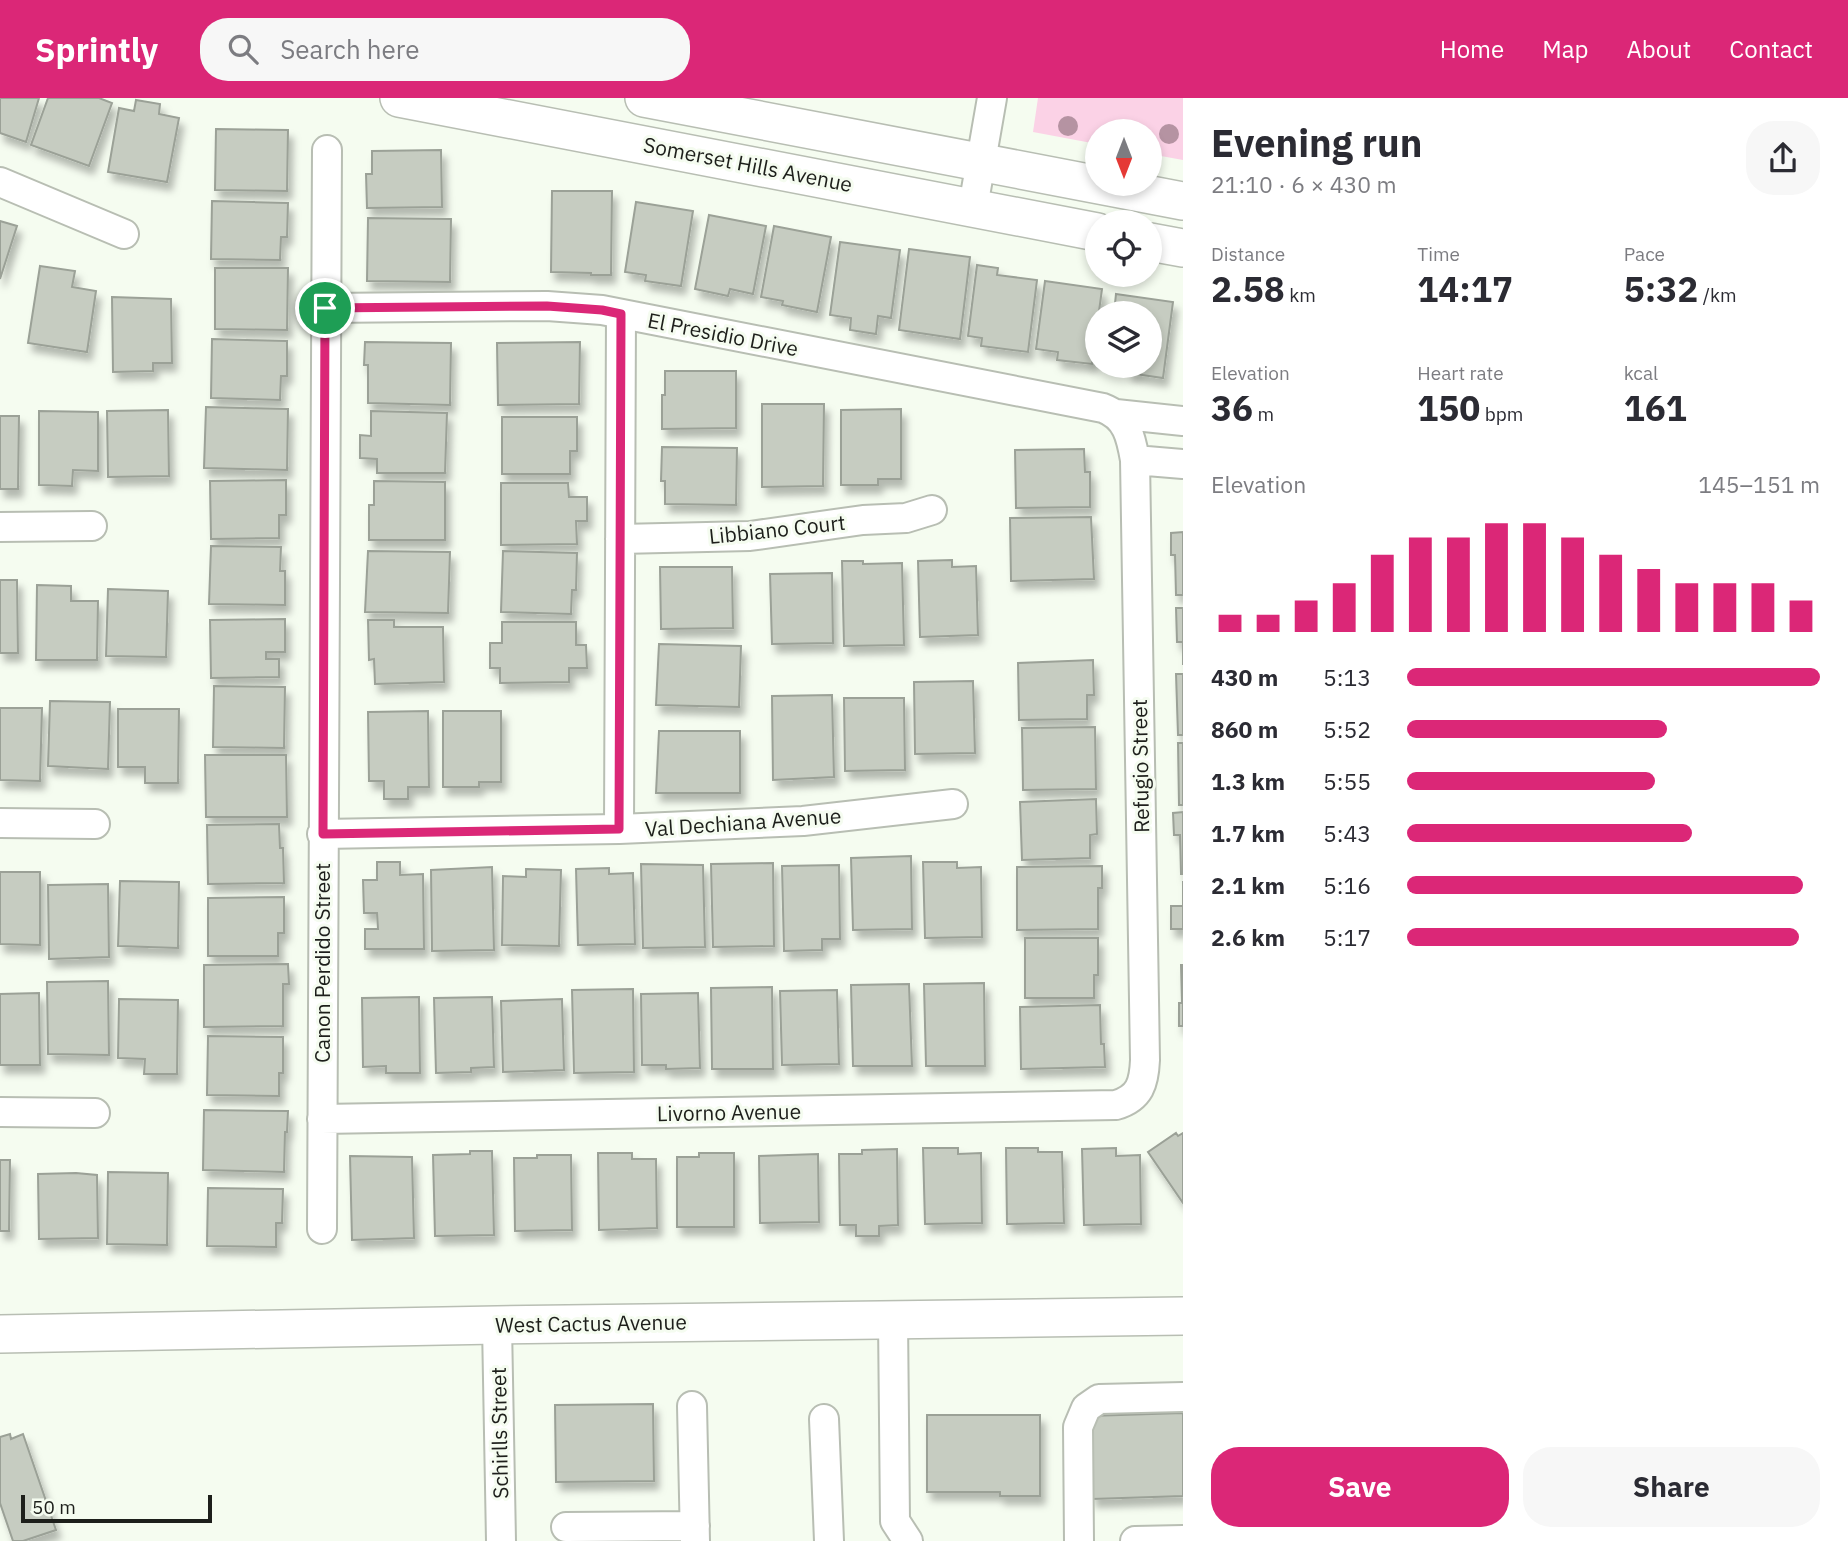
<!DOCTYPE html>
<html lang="en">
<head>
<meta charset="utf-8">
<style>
	:root { --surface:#fff; --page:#f7f7f7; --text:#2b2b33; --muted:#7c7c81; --accent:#db2777 }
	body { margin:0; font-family:"IBM Plex Sans",sans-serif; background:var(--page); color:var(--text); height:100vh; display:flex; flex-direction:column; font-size:26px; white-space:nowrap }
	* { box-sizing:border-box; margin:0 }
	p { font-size:23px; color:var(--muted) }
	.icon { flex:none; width:38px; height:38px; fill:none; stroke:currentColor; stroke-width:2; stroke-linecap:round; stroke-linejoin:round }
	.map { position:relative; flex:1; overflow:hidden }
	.side { display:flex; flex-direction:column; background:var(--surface); width:665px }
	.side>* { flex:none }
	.needle { width:46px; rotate:180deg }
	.tools { position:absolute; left:1085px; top:21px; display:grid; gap:14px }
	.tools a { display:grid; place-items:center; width:77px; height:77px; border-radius:50%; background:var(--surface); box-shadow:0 4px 10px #0003; font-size:35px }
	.scale { position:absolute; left:21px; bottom:18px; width:191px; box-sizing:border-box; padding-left:7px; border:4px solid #1d1f1b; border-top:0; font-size:19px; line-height:24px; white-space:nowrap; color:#1d1f1b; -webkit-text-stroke:5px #f5fcf0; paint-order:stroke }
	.pin { position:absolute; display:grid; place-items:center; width:60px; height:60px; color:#fff; margin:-30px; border:4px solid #fff; border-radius:50%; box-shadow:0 2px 7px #0007 }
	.round { display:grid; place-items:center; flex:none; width:74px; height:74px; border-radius:28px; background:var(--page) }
	.summary { display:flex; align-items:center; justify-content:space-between; height:119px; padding:0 28px }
	h1 { font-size:38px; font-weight:700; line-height:52px }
	.metrics { display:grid; grid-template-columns:repeat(3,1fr); gap:10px; height:119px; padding:7px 28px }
	.metrics div { display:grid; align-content:center }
	.metrics b { font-size:35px; font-weight:700 }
	.metrics small { font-size:19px; font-weight:400 }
	.metrics p { font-size:19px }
	.chart { height:196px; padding:14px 28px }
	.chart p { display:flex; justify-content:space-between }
	.chart svg { width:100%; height:126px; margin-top:7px; stroke:var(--accent); stroke-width:6 }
	.primary-button { display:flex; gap:14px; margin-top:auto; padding:14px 28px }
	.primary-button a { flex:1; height:80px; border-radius:28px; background:var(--accent); color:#fff; font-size:28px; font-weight:700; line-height:80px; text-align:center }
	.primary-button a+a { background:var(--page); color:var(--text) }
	ul { padding:0 28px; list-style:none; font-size:23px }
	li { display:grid; grid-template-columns:112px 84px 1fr; align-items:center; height:52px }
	li i { height:18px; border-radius:9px; background:var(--accent) }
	header { display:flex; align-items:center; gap:42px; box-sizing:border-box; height:98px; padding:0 35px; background:var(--accent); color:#fff }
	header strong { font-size:33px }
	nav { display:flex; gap:38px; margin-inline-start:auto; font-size:24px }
	.search { width:490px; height:63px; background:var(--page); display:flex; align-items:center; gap:18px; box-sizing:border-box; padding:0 24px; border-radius:28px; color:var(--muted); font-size:26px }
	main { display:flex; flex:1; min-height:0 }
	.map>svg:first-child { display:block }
</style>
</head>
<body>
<header>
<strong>Sprintly</strong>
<div class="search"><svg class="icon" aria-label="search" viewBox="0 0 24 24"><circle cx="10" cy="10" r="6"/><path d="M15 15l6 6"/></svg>Search here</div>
<nav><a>Home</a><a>Map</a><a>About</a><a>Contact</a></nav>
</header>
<main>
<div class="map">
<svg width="1183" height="1443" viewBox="0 0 1183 1443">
	<defs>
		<filter id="shadow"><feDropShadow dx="4.5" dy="8" stdDeviation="3.5" flood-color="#0004"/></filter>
	</defs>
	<rect width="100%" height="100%" fill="#f5fcf0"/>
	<path fill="#fbd2e6" d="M1038,0H1183V62L1150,56V33H1097V46L1033,34Z"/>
	<path fill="#c6ccc1" stroke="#9ba197" stroke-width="2" filter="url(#shadow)" d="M0,0H39L26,44L0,35Z
		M48,0H99L112,5L89,68L31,47Z
		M136,2L160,6L159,16L179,20L167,84L108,74L119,10L134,13Z
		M216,31L288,32L287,93L215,92Z
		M441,52L442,109L367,110L366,76H372V53Z
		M552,93H612L611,177H591V175L551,174Z
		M212,103L288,105L287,139H281L280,162L211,161Z
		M636,104L693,113L681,188L645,183L646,177L625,174Z
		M709,117L766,128L753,196L730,191L728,198L695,191Z
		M368,120L451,121L450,184L367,183Z
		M0,123L17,128L0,181Z
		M774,128L831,139L817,214L782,207L783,203L761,199Z
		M840,144L900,152L891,220L878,218L876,236L850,232L851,220L830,217Z
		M909,151L970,159L960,241L899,232Z
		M977,167L998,170L997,177L1037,182L1028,254L981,248L982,240L968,238Z
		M40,168L75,173L72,189L96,193L87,254L28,245Z
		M215,170H288L287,232L215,231Z
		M1045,183L1102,191L1092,266L1057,262L1058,254L1036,251Z
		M1116,196L1173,204L1163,280L1128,275L1129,268H1150V215H1114Z
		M112,199L171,201L172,265H153V273L113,274Z
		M212,241L287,243V278H281L280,302L211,300Z
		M365,244L451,245L450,307L368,305V267H364Z
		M580,244L579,306L498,307L497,245Z
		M665,273H736V330L662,331V297H665Z
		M762,306H824L823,388L762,389Z
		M206,309L288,311L287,372L204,370Z
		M901,311V381H878V387H841V312Z
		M168,312L169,378L108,379L107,313Z
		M39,313L98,314V373L73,372L72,388L39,387Z
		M371,313L447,315L445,375H377V361L360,360V337L371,338Z
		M0,318H19L18,391H0Z
		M502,319H577V353H570V376H502Z
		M662,349L737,350L736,407L665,406V383H661Z
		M1084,351L1085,374H1090V409L1016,410L1015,352Z
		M286,382V417H279V440L211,441L210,383Z
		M374,383L445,384V442H369V407H374Z
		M501,385H568L569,399H587V423H576L577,446L501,447Z
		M1091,419L1094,481L1011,483L1010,420Z
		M1183,434V497H1176L1175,457H1171V435Z
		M211,448L281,449L280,473H285V507L209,506Z
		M368,453L450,454L448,515L365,514Z
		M503,453L577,455L576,492H572L571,516L501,514Z
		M952,462V469L976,468L978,537L920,539L918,463Z
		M842,463H863V466L902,465L904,547L844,548Z
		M660,469H732L733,530L661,531Z
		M832,475L833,545L772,546L770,476Z
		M0,482H17L18,555H0Z
		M37,487L71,488V503H98L97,562H36Z
		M108,491L168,493L166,559L106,558Z
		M1176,510H1183V567V544H1177Z
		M285,521V554H266V561H279V579L211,580L210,522Z
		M368,522H394V529H443L444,584L375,586L374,561L369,562Z
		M502,524H576V547H586L587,570H569V584L500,585V570H490V545H502Z
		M659,546L741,548L739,609L656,607Z
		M1093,562L1094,597H1087V621L1019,622L1018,565Z
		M1176,576H1183V637H1178Z
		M973,583L975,655L915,656L914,584Z
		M214,588L285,589L284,650L213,649Z
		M832,597L834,679L773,682L772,598Z
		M844,600H904L905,672L845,673Z
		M50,603L110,604L108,671L48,668Z
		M0,610H42L40,683L0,682Z
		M118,611H179L178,685H145V669H118Z
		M428,613L429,689H408V701H384V683H369L368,614Z
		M443,613H501V684H479V689H443Z
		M1095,629L1096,691L1023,692L1022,630Z
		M659,633H740V695H656Z
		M1178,645H1183V707H1179Z
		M205,657H286L287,719H206Z
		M1096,701L1097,736L1090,737V760L1022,762L1020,704Z
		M1183,714V776H1181L1180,737H1174L1173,715Z
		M279,726L280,750H283L284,785L208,786L207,727Z
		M911,758L912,831L853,832L851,760Z
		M377,764H400V777L423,776L424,851H365V831H378L377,815H364L363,782H377Z
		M923,764H957V770L981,769L982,839L925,840Z
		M773,765L774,848L713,849L711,766Z
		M641,766L703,767L705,849L643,850Z
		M839,767L840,841H822V852L784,853L782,768Z
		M1102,768V790H1098V831L1017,832V769Z
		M492,769L494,852L432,853L431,772Z
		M609,770V776L633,775L635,846L578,847L576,771Z
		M526,771L561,772L559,848L502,847L503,778L526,779Z
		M0,774H40V847L0,846Z
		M120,783L179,784L178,850L118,848Z
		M1183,783V831H1171V808H1183Z
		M108,786L109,859L49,861L48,787Z
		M284,799V835H278V858H208V800Z
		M1025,840H1098V877H1094V900H1025Z
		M288,866L289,886H283V928L204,929V867Z
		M1181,867H1183V928H1179V905H1182Z
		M108,883L109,957L48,956L47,884Z
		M984,885L985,968H926L924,886Z
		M909,886L912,968H853L851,887Z
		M772,889L773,971H712L711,890Z
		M633,891L634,974L574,975L572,892Z
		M837,892L839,966L782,967L780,893Z
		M39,895L40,967H0V896Z
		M698,895L700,970L666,971V967H642L641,896Z
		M419,899L420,975H386V968L363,969L362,900Z
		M492,899L494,969L471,970V974L436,975L434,900Z
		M119,901L178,902L177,976H144L145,961L118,960Z
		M562,901L564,972L503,974L501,903Z
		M1100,907L1101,946H1104L1105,969L1021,971L1020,909Z
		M208,938L283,939V975H279V998L207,997Z
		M204,1012L288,1013L287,1034H285L284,1074L203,1072Z
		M1176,1035L1178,1038L1183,1035V1105L1148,1054Z
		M923,1050H958V1056L981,1055L982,1125L925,1126Z
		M1006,1050H1038V1054H1062L1064,1125L1007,1126Z
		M1116,1050V1058L1140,1057L1141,1126L1084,1127L1082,1051Z
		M897,1051L898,1127L879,1128V1138H856V1127H840L839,1056H862V1052Z
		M470,1053H492L494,1137L435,1138L433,1057L470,1056Z
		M598,1055H632V1061H656L657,1130L599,1132Z
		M699,1055H734V1129H677V1059H699Z
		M818,1056L819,1124L760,1125L759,1058Z
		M537,1057H571L572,1132L515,1133L514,1060H537Z
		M350,1058L412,1059L414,1140L352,1142Z
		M0,1062H10L9,1133H0Z
		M108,1074L168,1075L167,1147L107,1146Z
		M76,1075L97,1077L98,1140L39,1141L38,1076Z
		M208,1090L283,1091L282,1125H276V1149L207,1148Z
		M653,1306L654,1383L556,1384L555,1307Z
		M1183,1315V1398L1092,1401L1089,1318Z
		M927,1317H1040V1398H1000V1394H927Z
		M10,1336L11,1341L23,1336L56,1432L23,1443H13L0,1405V1339Z"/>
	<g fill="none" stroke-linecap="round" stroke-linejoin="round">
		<g stroke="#b8beb3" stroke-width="32">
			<path id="minor" d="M0,84L124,136
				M973,109L992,0
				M1116,316L1183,323
				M1135,362L1183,366
				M0,429L92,428
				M620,441L750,438L863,422L906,420L932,412
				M0,725L95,726
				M619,731L621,216
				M322,736L619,731L803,723L953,706
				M0,1014L95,1015
				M322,1021L1116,1007C1140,1000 1144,985 1145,962L1135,362C1131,339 1127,319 1103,310L602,212L547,208L325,210
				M322,1131L327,52
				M893,1221L895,1423L908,1443
				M497,1227L501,1443
				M692,1308L695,1443
				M824,1321L829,1443
				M566,1429L695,1428
				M1079,1443L1078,1329L1086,1310L1099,1301L1183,1299
				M1135,1443L1183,1442"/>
		</g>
		<g stroke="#b8beb3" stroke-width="40">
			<path id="major" d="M399,0L1097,134
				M644,0L1183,103
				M1150,144L1183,150
				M0,1236L497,1227L1183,1218"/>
		</g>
		<use href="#minor" stroke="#fff" stroke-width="28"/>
		<use href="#major" stroke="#fff" stroke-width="37"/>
	</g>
	<g fill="#b593a2">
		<circle cx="1068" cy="28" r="10"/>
		<circle cx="1169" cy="36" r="10"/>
	</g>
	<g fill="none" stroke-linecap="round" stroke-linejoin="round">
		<g stroke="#fff" stroke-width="14">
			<path id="route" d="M547,208L602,212L621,216L619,731L323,736L325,210Z"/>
		</g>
		<use href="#route" stroke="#db2777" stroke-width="9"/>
	</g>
	<g text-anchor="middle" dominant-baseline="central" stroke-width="6" stroke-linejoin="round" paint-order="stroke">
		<g font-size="21" fill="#1d1f1b" stroke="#f5fcf0">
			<text transform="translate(748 66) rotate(11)">Somerset Hills Avenue</text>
			<text transform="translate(723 236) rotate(11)">El Presidio Drive</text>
			<text transform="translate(777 431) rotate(-6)">Libbiano Court</text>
			<text transform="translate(1140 668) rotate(-91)">Refugio Street</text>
			<text transform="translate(743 724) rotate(-4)">Val Dechiana Avenue</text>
			<text transform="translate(322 865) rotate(-90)">Canon Perdido Street</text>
			<text transform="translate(729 1014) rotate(-1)">Livorno Avenue</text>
			<text transform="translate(591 1225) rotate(-1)">West Cactus Avenue</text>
			<text transform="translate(499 1335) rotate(-91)">Schirlls Street</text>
		</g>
	</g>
</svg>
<div class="tools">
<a><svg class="needle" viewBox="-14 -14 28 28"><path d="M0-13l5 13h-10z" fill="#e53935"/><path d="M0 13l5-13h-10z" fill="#7c7c81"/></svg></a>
<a><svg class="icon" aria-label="locate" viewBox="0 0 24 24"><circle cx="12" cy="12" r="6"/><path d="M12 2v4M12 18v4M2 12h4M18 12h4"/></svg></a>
<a><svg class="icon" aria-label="layers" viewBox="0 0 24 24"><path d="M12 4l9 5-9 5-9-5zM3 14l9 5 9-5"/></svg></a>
</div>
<div class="scale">50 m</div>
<div class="pin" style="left:325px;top:210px;background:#1e9e55"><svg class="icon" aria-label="arrive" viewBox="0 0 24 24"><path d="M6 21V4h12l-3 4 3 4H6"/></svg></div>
</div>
<section class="side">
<div class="summary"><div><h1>Evening run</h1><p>21:10 · 6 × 430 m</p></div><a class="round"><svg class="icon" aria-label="share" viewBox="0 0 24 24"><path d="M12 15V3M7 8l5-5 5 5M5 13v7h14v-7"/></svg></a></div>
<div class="metrics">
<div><p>Distance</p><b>2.58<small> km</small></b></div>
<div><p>Time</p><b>14:17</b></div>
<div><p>Pace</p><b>5:32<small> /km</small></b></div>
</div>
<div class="metrics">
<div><p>Elevation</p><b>36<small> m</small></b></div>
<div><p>Heart rate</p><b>150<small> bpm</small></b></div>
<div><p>kcal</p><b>161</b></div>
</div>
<div class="chart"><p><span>Elevation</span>145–151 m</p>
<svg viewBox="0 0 160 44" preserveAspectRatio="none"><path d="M5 44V38M15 44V38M25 44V33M35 44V27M45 44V17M55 44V11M65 44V11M75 44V6M85 44V6M95 44V11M105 44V17M115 44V22M125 44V27M135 44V27M145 44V27M155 44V33"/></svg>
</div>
<ul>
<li><b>430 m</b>5:13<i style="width:100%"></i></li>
<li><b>860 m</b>5:52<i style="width:63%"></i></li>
<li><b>1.3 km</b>5:55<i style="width:60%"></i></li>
<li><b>1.7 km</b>5:43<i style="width:69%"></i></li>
<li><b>2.1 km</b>5:16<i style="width:96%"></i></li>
<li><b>2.6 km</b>5:17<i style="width:95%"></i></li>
</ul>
<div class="primary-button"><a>Save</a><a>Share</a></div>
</section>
</main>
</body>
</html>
